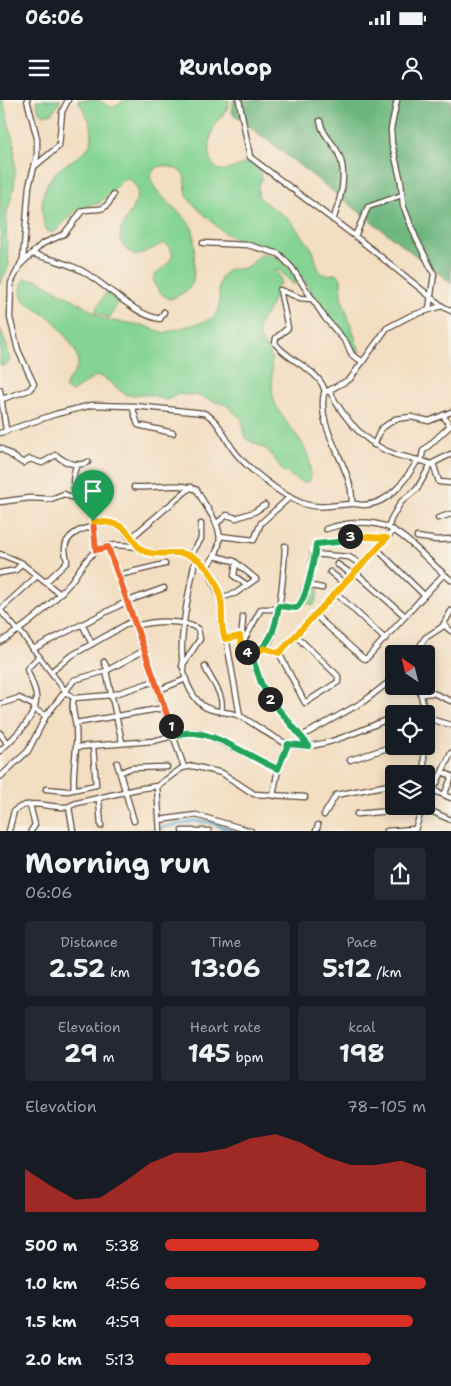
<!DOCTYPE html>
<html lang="en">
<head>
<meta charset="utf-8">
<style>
	:root { --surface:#171b24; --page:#242831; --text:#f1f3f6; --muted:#9ea1a6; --accent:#d93025 }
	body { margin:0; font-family:"Shantell Sans",sans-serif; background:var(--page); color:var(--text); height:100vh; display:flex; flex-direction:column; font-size:19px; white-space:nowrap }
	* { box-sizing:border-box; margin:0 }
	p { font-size:16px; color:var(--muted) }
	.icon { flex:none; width:28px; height:28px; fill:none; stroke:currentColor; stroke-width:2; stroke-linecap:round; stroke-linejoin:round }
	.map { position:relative; height:731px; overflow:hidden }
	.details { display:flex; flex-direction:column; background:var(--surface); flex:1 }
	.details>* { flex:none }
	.needle { width:32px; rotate:325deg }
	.controls { position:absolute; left:385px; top:545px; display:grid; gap:10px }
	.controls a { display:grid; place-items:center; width:50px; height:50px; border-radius:5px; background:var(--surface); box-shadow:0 2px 12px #0003; font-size:25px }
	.pin { position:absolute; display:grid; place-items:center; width:42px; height:42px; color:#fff; margin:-51px -21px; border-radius:50% 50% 50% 0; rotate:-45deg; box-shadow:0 0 5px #0007 }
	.pin .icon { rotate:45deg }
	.km { position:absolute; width:25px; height:25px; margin:-12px; border-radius:50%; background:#222; color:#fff; font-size:14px; line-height:25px; text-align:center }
	.round { display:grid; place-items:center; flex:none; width:52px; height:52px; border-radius:5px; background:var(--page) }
	.headline { display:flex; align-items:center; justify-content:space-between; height:85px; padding:0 25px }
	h1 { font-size:28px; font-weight:700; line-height:38px }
	.stats { display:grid; grid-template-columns:repeat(3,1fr); gap:8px; height:85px; padding:5px 25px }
	.stats div { display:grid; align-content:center; border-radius:5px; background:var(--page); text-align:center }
	.stats b { font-size:25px; font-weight:700 }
	.stats small { font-size:14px; font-weight:400 }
	.stats p { font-size:14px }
	.chart { height:140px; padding:10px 25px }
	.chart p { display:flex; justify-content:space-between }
	.chart svg { width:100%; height:90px; margin-top:5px; fill:var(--accent); opacity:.7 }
	ul { padding:0 25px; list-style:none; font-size:16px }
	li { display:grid; grid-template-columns:80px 60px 1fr; align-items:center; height:38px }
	li i { height:12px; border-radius:6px; background:var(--accent) }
	.status { display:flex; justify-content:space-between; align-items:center; height:35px; padding:0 25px; background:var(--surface); direction:ltr }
	.status svg { height:14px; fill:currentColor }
	header { display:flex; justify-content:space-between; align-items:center; height:65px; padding:0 25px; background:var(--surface); font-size:22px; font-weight:700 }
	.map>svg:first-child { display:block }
</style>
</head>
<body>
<div class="status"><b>06:06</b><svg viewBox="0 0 49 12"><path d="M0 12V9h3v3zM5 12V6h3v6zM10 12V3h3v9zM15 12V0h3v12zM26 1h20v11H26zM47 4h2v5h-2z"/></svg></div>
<header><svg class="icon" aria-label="menu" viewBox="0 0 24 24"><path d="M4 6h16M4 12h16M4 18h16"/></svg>Runloop<svg class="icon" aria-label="person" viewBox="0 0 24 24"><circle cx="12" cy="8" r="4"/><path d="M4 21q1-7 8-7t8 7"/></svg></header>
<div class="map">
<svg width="451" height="731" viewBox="0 0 451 731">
	<rect width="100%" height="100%" fill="#f7f3e8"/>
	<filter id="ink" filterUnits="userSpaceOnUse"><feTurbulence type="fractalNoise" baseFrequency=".02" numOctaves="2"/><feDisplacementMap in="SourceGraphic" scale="10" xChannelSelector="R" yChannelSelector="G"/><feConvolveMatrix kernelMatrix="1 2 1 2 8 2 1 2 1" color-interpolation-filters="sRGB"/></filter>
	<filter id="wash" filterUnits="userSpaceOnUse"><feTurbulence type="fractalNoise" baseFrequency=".0096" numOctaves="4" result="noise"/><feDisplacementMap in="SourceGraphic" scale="20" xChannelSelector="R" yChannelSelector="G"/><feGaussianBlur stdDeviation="1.12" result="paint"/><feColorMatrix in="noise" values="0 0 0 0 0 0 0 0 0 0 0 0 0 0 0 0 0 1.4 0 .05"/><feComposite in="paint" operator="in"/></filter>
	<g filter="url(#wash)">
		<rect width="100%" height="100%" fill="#f3dec1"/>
		<path fill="#85d493" stroke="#607f58" d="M0,0H3L14,44L15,73L14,88L7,112L6,136L9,165L0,184Z
			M36,0H61L52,13L45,15L39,11Z
			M78,0H98L112,8L125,0H229C229,11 221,15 216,23C210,33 205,59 216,68C231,79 257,43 262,79L258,86V95C265,105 275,109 285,116C292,122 304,138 310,146C320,159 312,181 337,173L341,179V196L360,252L357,253L354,251L326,216L304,180L285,157L267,145L239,141L223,132L191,102L187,96L184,74C172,65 155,60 150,78C158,100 181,109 192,128C196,135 194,172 193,182C188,191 180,196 170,199C160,194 155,189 153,177L169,162L173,155L170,148L164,143L136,156C99,137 138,115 138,89L129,78L122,81L100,103L86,106L74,112L54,133L47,131C43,123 42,114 42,105C44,59 90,64 92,36C93,23 84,11 78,0Z
			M262,154C278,155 288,166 296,179L294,185L280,171L275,170L281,178V184L277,185C275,191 274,198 272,203C268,212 259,220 258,230C258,241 269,247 271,258C273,270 270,291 275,303C287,330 315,345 310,381L303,383L283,371L268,350L248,340L244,334L242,319L226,305L194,295L179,294L166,300L152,295H126L103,277L96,276L72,292L65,288C67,278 79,272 78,260C78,251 56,221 47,216C32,205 14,204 24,179L38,180L83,205L105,220L142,225L164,233C176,228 205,223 212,218C227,205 213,189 223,175C229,166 235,170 244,168C251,166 256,158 262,154Z
			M107,191L120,199L109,219L95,211Z
			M0,228L7,247L10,261L4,266L0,265Z
			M307,487L319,490L314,505L302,502Z"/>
		<path fill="#6cb67d" stroke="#54704e" d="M233,0H451V183L232,13Z"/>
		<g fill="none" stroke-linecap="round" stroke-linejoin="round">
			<path stroke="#54aad1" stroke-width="1" d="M136,731L157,728"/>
			<path stroke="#54aad1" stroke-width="3" d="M160,728L195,721L210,722L232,731"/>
		</g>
	</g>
	<g filter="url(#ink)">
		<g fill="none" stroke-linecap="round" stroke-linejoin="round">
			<g stroke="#574536" stroke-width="7">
				<path id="minor" d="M239,0L250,57L360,140L442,206L451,211
					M397,0L391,29L392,44L401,82L403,105L416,138L434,174L429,209
					M320,21C324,39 333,40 339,55C348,75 340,101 333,120
					M35,66L59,46L62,12L68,0
					M355,136L368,107L402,95
					M203,143L248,145L279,154L292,168L325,218L346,242L352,255L363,262
					M33,154C49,159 69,163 84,172C107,185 134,215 160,219L164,212
					M21,164L42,144L64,134L82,111C96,106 104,116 113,95
					M311,199L300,198L280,190L288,228L276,238L275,243C287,261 321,270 325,292
					M0,290L6,330
					M329,290C343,317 364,343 394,354C406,358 419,359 431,364L451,354
					M2,299L29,290L34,284L18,250L10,218L11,183L23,159L29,86L37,56V38L27,0
					M132,306L138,325L173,333
					M0,333L56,314L92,305L134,306L204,313C218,319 224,336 232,348C244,366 283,397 304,404C319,409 334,405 349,404C354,403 359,405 364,405C390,404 406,379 418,360
					M374,345L381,329L395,319L411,317L429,321L451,312
					M0,348L23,363L30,359L42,363L56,355C64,362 77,368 88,362
					M421,361L423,351L450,326L443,315
					M433,363L439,382L451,383
					M77,364C73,373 71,386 77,394L91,398L93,402V427L96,450
					M134,387C154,389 179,381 197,390C212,420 234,435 207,466
					M0,402L29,398L51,399L64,394L71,397L77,394
					M352,403C353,365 316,332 324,293L350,279L387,228L410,216L442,206
					M438,418L451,414
					M93,421L121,426L137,447L147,452L178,453L190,456L207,466L221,501L222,530L227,543L240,616
					M217,423L227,415L236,418L254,412L265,405
					M389,426L391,419L401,402L417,389L431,364
					M326,429C394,407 405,443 451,480
					M220,436L254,440L261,423L290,397
					M132,437L191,387
					M417,437L437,440L451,439
					M108,447L184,667
					M377,449L424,495
					M0,454L20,462L60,494
					M315,454L316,444C326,443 342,444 348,436L387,438
					M190,456L201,439V424
					M215,456L234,461L256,479L236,493L220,498
					M195,459C189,500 165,573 202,605C213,614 230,610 242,617C255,624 275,640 288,644C316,654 366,627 394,617
					M236,463L234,476L247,485
					M337,464L353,475
					M330,472L345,484
					M355,472L405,516
					M0,473L16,470L22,463
					M119,475L165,464
					M46,482L67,462C67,458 65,454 65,449C65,436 81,428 93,427
					M307,485L322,488
					M336,493L385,539
					M279,506L296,508C307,502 312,466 313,454L349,457L362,465
					M278,509H261L241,546L242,552L252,556C258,552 264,549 268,544C280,525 284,470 285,446
					M0,510L37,476
					M0,510L18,531
					M315,515L363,558L366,559L444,474
					M82,524L92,544
					M444,525L451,531
					M136,526C153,521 183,519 198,529L200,539L182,566
					M19,530L66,592L74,598L112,595L155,581
					M225,539L240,536
					M0,542C26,527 49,507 69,484C77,475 85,458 96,451C107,443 124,445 137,447
					M241,545L243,517
					M264,548L279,553
					M33,549L128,501L164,488
					M279,553L394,430
					M279,553L305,603L338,582V576L295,535
					M415,554L425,538L442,527L451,511
					M252,556C261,596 286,614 309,646
					M104,562L108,570
					M205,567C212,583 225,594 221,612
					M106,571L122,642
					M51,572L69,557L134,520
					M419,586L425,614
					M159,590L186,579
					M422,594L433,593L451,601
					M74,598C70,608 76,619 76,629C78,650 72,669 74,689
					M0,604L19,598L35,606
					M34,609L46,616
					M404,614L424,607
					M426,618L451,625
					M76,623L164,608
					M0,633L7,643
					M302,636L363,602L394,578
					M77,647L153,641L189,632H197L211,637L278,669
					M0,651C14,637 38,617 36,596C35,586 30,578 27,569L39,556
					M350,660L394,646
					M117,663L134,721
					M121,672L131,668L167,667
					M443,672L451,676
					M424,674V646
					M0,677L28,651L46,616L74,580L106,571L145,550
					M157,686L160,731
					M46,689L67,691L96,685L93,646
					M435,691L451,698
					M444,695L451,679
					M273,696L278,669L287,644
					M99,700L101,726
					M30,705L35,725L31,731
					M426,706L451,653
					M69,707L73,731
					M422,707L451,720
					M357,714L400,710L421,711
					M324,715L336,695L394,684
					M159,720L196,715L251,731
					M415,730L422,708
					M9,731L14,711C28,698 49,708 66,707C70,707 73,704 77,703L137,689L157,686L182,668L193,666L222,673L254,694L305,697
					M182,731H209
					M316,731L318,725
					M387,731L415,729"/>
			</g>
			<use href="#minor" stroke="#fff" stroke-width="4.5"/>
		</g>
	</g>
	<g fill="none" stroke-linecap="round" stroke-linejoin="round" filter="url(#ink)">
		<g stroke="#fff" stroke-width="10">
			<path id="split-1" d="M93,421L96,450L108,447L171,626"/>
		</g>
		<g stroke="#fff" stroke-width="10">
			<path id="split-2" d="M171,626L174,636C205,622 249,658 278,669L288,644L309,646L270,599"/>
		</g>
		<g stroke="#fff" stroke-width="10">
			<path id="split-3" d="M270,599L261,583L252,556C272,543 275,528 279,506L296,508C307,502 315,454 316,444L338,442L350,436"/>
		</g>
		<g stroke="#fff" stroke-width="10">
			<path id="split-4" d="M247,552L252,556L264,548L279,553L387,438L350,436"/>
		</g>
		<g stroke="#fff" stroke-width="10">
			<path id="split-5" d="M93,421C102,422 116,422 123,428C133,435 135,449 147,452C159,456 173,451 185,454C206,459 218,481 221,501C223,514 220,526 225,539L240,536L242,550L247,552"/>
		</g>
		<use href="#split-1" stroke="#f0652b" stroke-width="6"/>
		<use href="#split-2" stroke="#22a559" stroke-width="6"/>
		<use href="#split-3" stroke="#22a559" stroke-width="6"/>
		<use href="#split-4" stroke="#f5b400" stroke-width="6"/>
		<use href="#split-5" stroke="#f5b400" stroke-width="6"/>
	</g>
</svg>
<div class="controls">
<a><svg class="needle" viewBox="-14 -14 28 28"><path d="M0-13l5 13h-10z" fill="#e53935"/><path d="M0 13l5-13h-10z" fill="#9ea1a6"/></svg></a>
<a><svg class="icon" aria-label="locate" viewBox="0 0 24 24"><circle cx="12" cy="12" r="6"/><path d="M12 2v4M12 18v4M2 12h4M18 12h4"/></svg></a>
<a><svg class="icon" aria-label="layers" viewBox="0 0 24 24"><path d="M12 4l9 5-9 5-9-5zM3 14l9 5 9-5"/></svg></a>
</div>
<div class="pin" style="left:93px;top:421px;background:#1e9e55"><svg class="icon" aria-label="arrive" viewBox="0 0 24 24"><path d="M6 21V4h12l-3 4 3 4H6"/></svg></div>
<b class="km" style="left:171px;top:626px">1</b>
<b class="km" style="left:270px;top:599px">2</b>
<b class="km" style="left:350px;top:436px">3</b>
<b class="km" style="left:247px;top:552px">4</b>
</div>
<section class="details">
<div class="headline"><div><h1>Morning run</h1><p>06:06</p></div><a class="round"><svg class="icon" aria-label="share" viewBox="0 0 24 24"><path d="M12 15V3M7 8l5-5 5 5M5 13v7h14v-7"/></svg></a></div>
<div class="stats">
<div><p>Distance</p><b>2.52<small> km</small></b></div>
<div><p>Time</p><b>13:06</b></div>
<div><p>Pace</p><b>5:12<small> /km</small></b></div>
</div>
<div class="stats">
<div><p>Elevation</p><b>29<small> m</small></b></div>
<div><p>Heart rate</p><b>145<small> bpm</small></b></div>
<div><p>kcal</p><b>198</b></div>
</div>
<div class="chart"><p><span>Elevation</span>78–105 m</p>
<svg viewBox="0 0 160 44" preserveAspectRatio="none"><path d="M0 44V23L10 31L20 38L30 37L40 29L50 20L60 15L70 15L80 13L90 8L100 6L110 10L120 17L130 21L140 21L150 19L160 23V44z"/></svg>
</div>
<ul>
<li><b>500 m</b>5:38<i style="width:59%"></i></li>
<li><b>1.0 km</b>4:56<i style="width:100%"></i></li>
<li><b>1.5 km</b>4:59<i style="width:95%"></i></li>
<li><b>2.0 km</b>5:13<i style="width:79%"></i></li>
</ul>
</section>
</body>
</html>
